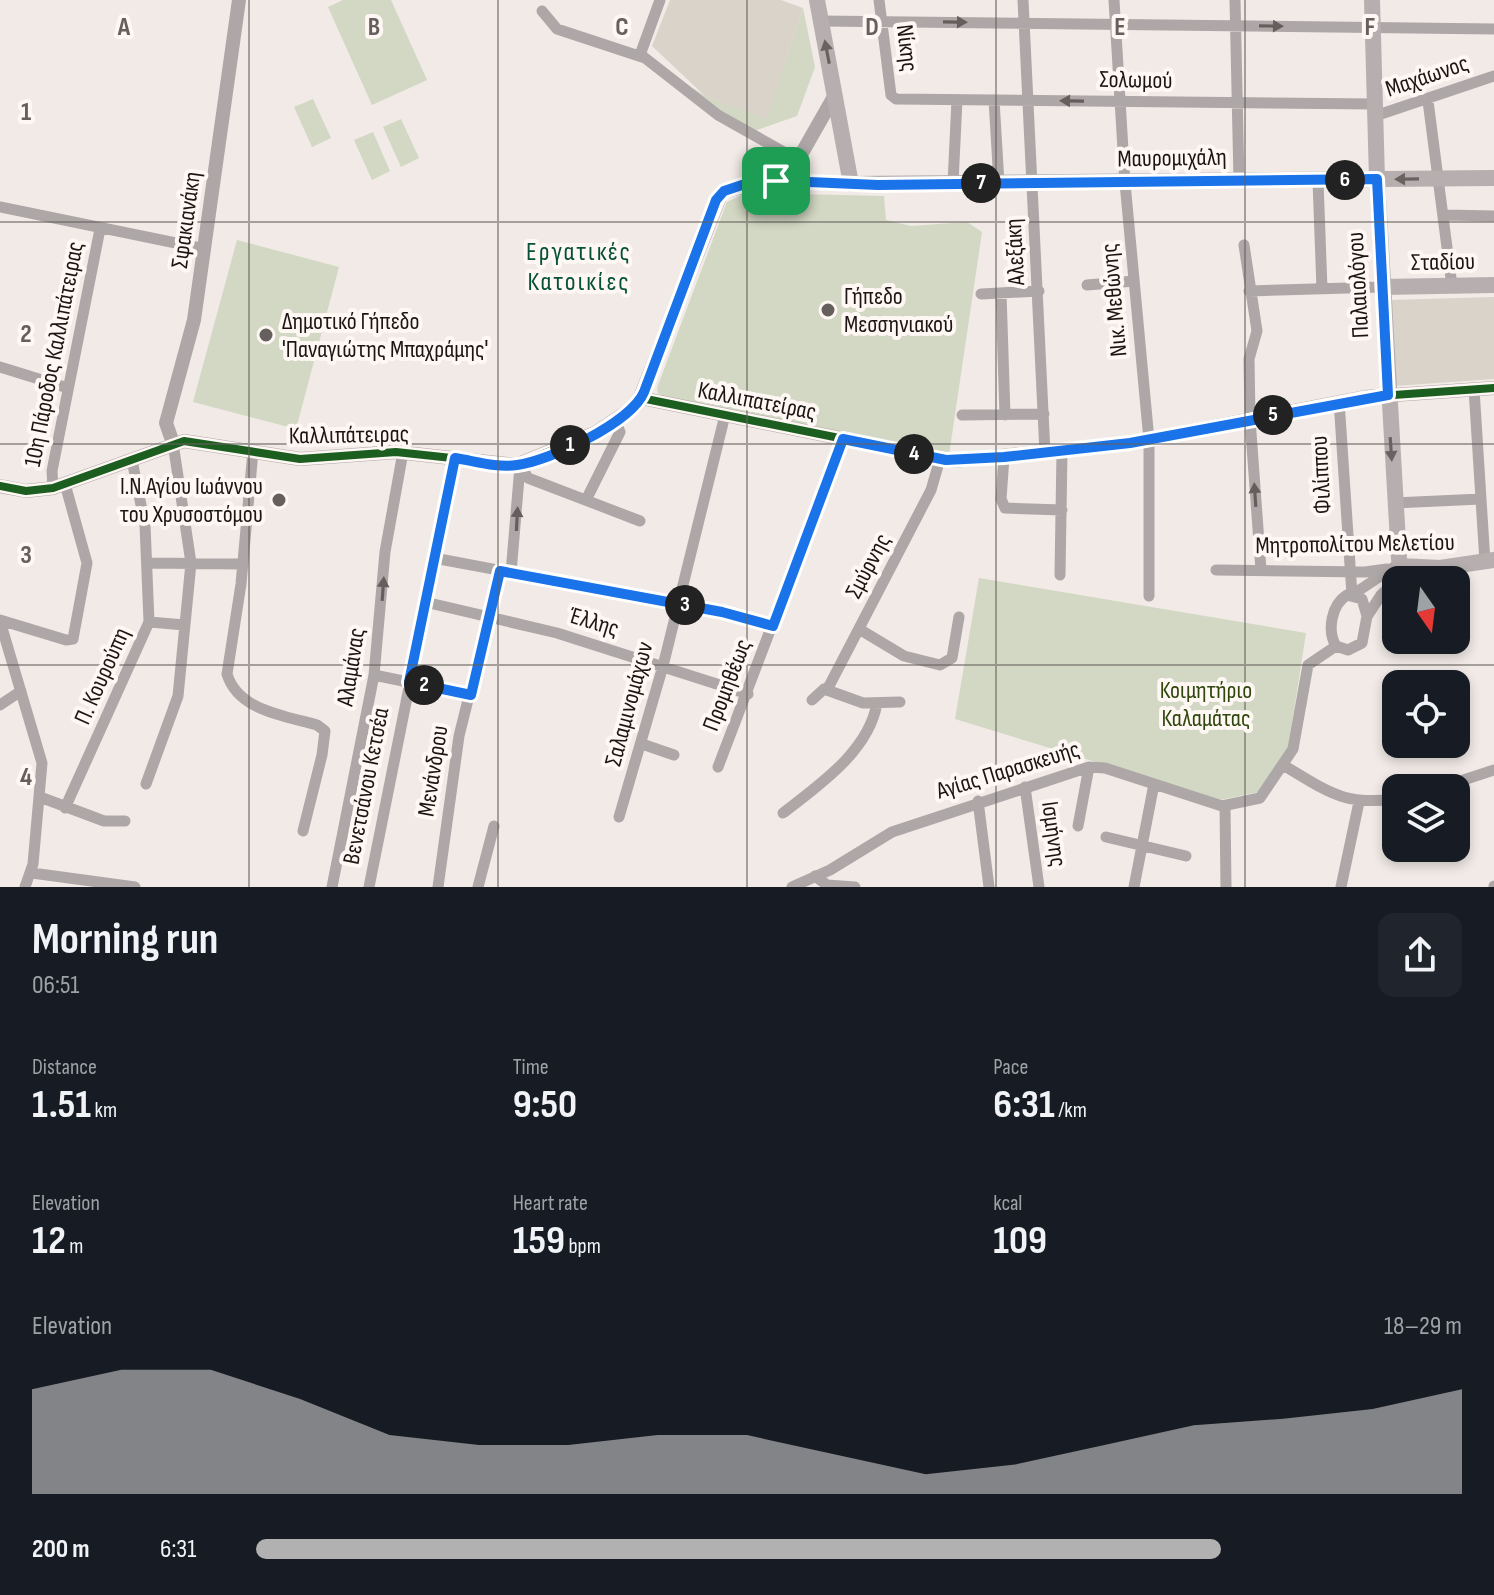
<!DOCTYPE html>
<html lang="en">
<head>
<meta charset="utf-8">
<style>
	:root { --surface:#171b24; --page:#20242c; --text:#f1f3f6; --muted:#9ea1a6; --accent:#b2b1b1 }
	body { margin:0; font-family:"Sofia Sans Condensed",sans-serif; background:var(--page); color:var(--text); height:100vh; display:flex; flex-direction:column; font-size:30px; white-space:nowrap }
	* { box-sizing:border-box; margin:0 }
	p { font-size:26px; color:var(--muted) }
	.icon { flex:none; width:44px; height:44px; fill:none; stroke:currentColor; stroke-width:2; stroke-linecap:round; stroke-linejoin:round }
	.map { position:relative; height:887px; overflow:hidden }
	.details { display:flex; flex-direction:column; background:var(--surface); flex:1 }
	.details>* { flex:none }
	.needle { width:52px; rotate:166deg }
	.tools { position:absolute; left:1382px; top:566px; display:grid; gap:16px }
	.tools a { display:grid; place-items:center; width:88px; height:88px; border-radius:16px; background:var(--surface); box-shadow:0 4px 12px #0003; font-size:40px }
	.pin { position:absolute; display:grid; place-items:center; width:68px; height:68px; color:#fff; margin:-34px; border-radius:16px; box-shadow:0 4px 12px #0006 }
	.km { position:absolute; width:40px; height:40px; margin:-20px; border-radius:50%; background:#222; color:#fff; font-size:22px; line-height:40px; text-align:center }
	.round { display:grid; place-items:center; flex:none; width:84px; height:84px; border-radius:16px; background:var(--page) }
	.headline { display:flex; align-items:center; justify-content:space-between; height:136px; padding:0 32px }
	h1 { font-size:44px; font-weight:700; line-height:60px }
	.stats { display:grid; grid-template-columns:repeat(3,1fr); gap:12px; height:136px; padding:8px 32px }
	.stats div { display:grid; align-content:center }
	.stats b { font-size:40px; font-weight:700 }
	.stats small { font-size:22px; font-weight:400 }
	.stats p { font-size:22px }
	.chart { height:224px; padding:16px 32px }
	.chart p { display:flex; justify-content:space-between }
	.chart svg { width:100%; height:144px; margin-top:8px; fill:var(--accent); opacity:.7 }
	ul { padding:0 32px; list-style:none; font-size:26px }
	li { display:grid; grid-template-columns:128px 96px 1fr; align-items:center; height:60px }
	li i { height:20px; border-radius:10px; background:var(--accent) }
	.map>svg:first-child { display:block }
</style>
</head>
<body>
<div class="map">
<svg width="1494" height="887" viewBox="0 0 1494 887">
	<rect width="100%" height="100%" fill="#f1eae6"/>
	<path fill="#d2d8c3" d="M343,0H391L427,80L372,105L328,7Z
		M803,8L815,67L797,116L754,131L708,103L693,88L705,96L766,118Z
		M313,99L331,138L312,147L294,107Z
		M401,119L419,158L401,167L383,127Z
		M373,132L390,171L372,180L354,140Z
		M745,193L884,196L886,220L911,226L967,222L982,232L949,455L666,398L658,393L657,388L727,202Z
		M237,240L339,267L296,429L193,402Z
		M979,578L1306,633L1288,749L1259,792L1220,800L955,719Z"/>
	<path fill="#dad3ca" d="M670,0H781L803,8L766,119L705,96L652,46Z
		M1494,297V379L1395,386L1390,300Z"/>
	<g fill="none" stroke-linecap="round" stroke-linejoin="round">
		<path stroke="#aea7a7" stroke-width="11" d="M879,0L891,95L896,99L1374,104
			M1023,0L1045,453
			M1114,0L1125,183L1149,440V596
			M1235,0L1239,181
			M542,11L557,29L645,58L718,115L798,160
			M821,21L1494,29
			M640,55L660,0
			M994,100L999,183
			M1428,101L1452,286
			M1375,116L1494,76
			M1318,181L1322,289
			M953,183L957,100
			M0,207L205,249
			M1445,215L1494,216
			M1244,245L1257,331L1249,359L1250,419L1261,570
			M1087,285L1134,281
			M1249,291L1382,287
			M1001,293L1005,415
			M981,294L1039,291
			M0,367L68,388
			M1474,389L1485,562
			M1339,401L1352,595L1394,567
			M962,415L1044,414
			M253,451L241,584L227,674C238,711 286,716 317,725L325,731L322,755L303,831
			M1004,457L1001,499L1005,508L1062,510
			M520,465L528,478L640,521
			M53,488L52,471L100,229
			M586,500L620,432L616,422
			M1394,503L1481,499
			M434,558L722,612L773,626
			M148,563L243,564
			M1216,570L1365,572L1387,569
			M511,573L520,466
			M1060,575L1062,452
			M1347,595L1362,599L1367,616L1362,643L1348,650L1336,646C1327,631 1331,605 1347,595Z
			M425,602L557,633L748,694
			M1368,615L1381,595L1396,581
			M0,620L66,640L73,639L87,563L65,484
			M0,621L42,763L33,864L25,887
			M149,622L185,625
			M859,629L904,656L940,665L952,658L959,617
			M374,675L471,695
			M827,690L931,490L940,459
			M812,700L824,689L863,703L900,702
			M0,705L21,691
			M642,744L674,755
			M1283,765C1327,791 1343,806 1396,799
			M718,767L843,439
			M146,784L178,696L191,563L173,443
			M1025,787L1039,887
			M1439,788L1494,770
			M40,797L104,821H125
			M978,801L989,887
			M1225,806L1226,887
			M65,808L149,622L145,525L132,460
			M783,813C819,785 869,751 877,703
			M619,817L663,666L725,415
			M1078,826L1089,767
			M1106,837L1186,856
			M32,873L135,887
			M815,876L827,885L855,887
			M332,887L374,675L385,552L403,452
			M369,887L455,458
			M438,887L459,736L500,571
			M478,887L494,826
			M792,887L830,870L892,832L1089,767L1105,768L1222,806L1260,798L1293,749L1308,665L1336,646
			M1134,887L1154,784
			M1341,887L1359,802
			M1494,887V886"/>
		<path stroke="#aea7a7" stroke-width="14" d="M786,181L835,95
			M641,398L953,461L1130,443L1365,397L1494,388
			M173,443L166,423L194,320L239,0
			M0,486L26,491L53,488L184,441L300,459L396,452L516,465L595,433L637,405L722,192L766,181L851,184"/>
		<path stroke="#b7afaf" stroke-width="16" d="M817,0L851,184L1494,178
			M1372,0L1377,179L1399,559L1401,566L1440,568L1494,560
			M1382,287L1494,285"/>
		<g stroke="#fef7f3" stroke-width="13">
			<path id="cycleway" d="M641,398L953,461L1130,443L1365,397L1494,388
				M0,486L26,491L53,488L184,441L300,459L396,452L516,465L595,433L637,405L722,192L766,181L851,184"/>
		</g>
		<use href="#cycleway" stroke="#1b5e20" stroke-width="8"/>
	</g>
	<defs><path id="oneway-solid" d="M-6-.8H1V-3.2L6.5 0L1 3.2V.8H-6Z" transform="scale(2)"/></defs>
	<g fill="#645e5d">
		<use href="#oneway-solid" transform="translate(955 22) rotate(1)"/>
		<use href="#oneway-solid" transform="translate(1271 26) rotate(1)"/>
		<use href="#oneway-solid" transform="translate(1072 101) rotate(-179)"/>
		<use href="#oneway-solid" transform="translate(1255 495) rotate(-94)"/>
		<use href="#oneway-solid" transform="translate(517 519) rotate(-87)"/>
		<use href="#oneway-solid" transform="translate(383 589) rotate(-86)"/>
	</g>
	<g fill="#686261">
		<use href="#oneway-solid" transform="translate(827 52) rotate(-101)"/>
		<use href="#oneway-solid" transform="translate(1407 179) rotate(179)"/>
		<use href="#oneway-solid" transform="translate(1391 449) rotate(86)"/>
	</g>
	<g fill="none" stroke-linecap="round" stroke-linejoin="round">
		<g stroke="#fff" stroke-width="16">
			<path id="route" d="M1377,179L1388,395L1130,443L1004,457L946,460L843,439L773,626L722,612L500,571L471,695L409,682L455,458C475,461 496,468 517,465C549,461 631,423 644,392L716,200L724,191L742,185L786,181L878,185Z"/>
		</g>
		<use href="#route" stroke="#1a73e8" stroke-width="10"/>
	</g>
	<path fill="none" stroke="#65605d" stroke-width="2" stroke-opacity="0.55" d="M249,0V887M498,0V887M747,0V887M996,0V887M1245,0V887M0,222H1494M0,444H1494M0,665H1494"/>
	<g fill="#65605d" stroke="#fef7f3" stroke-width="3">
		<circle cx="828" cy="310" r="8"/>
		<circle cx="266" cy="335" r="8"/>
		<circle cx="279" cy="500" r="8"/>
	</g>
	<g text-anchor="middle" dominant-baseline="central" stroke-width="8" stroke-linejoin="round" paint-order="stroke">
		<g font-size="24" fill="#1a1613" stroke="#fef7f3">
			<text transform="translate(907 48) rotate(83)">Νίκης</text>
			<text transform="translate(1427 76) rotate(-19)">Μαχάωνος</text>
			<text transform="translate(1136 80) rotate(1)">Σολωμού</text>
			<text transform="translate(1172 158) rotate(-1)">Μαυρομιχάλη</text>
			<text transform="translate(186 220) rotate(-82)">Σφακιανάκη</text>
			<text transform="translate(1015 252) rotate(-93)">Αλεξάκη</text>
			<text transform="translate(1443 262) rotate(-1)">Σταδίου</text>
			<text transform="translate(1358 285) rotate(-93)">Παλαιολόγου</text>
			<text transform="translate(1114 300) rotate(-95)">Νικ. Μεθώνης</text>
			<text transform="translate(54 354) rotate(-79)">10η Πάροδος Καλλιπάτειρας</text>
			<text transform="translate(757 401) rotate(11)">Καλλιπατείρας</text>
			<text transform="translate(349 435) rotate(-1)">Καλλιπάτειρας</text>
			<text transform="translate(1321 475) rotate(-93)">Φιλίππου</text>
			<text transform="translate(1355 544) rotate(-1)">Μητροπολίτου Μελετίου</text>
			<text transform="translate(868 566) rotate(-62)">Σμύρνης</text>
			<text transform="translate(594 622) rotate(17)">Έλλης</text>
			<text transform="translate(351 667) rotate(-81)">Αλαμάνας</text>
			<text transform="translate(102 676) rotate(-66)">Π. Κουρούπη</text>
			<text transform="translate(727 685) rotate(-69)">Προμηθέως</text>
			<text transform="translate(629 704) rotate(-75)">Σαλαμινομάχων</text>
			<text transform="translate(1008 770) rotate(-17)">Αγίας Παρασκευής</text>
			<text transform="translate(433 771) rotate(-81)">Μενάνδρου</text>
			<text transform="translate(366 786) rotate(-79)">Βενετσάνου Κετσέα</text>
			<text transform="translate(1054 834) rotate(82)">Ισμήνης</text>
		</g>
		<g font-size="24" fill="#1a1613" stroke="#fef7f3" text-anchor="start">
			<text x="844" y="296">Γήπεδο<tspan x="844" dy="28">Μεσσηνιακού</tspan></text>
			<text x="282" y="321">Δημοτικό Γήπεδο<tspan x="282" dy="28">'Παναγιώτης Μπαχράμης'</tspan></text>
			<text x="263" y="486" text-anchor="end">Ι.Ν.Αγίου Ιωάννου<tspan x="263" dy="28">του Χρυσοστόμου</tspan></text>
		</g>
		<g font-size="24" fill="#2f460d" stroke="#fef7f3">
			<text x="1206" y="690">Κοιμητήριο<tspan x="1206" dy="28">Καλαμάτας</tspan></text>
		</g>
		<g font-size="26" letter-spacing="2" fill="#055139" stroke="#fef7f3">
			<text x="579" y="252">Εργατικές<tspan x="579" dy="30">Κατοικίες</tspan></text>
		</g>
	</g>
	<g font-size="26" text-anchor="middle" font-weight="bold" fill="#65605d" stroke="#fef7f3" stroke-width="8" stroke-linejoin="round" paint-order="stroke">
		<text x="124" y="35">A</text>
		<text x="374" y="35">B</text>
		<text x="622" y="35">C</text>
		<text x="872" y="35">D</text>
		<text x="1120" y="35">E</text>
		<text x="1370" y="35">F</text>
		<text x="26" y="120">1</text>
		<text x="26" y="342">2</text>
		<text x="26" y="563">3</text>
		<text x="26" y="785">4</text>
	</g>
</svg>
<div class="tools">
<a><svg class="needle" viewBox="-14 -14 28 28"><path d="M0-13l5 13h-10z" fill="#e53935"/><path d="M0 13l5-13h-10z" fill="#9ea1a6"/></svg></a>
<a><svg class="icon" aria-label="locate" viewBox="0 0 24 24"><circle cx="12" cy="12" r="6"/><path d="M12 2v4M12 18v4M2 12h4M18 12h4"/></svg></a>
<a><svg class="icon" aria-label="layers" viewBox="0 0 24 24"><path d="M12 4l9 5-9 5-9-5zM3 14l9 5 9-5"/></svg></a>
</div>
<div class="pin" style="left:776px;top:181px;background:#1e9e55"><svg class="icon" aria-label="arrive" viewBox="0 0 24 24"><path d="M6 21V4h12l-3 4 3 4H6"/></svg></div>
<b class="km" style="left:570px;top:445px">1</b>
<b class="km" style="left:424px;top:685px">2</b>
<b class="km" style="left:685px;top:605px">3</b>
<b class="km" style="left:914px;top:454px">4</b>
<b class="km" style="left:1273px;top:415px">5</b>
<b class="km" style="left:1345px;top:180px">6</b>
<b class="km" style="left:981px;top:183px">7</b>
</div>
<section class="details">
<div class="headline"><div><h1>Morning run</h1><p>06:51</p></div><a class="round"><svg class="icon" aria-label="share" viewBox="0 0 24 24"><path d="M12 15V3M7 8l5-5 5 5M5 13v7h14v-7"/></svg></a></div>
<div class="stats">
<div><p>Distance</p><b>1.51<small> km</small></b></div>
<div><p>Time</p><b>9:50</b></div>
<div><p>Pace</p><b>6:31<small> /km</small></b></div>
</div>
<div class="stats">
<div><p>Elevation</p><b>12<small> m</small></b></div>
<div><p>Heart rate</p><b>159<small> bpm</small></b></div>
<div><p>kcal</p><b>109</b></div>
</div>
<div class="chart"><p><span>Elevation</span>18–29 m</p>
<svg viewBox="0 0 160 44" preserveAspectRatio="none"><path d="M0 44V12L10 6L20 6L30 15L40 26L50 29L60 29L70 26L80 26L90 32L100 38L110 35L120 29L130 23L140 21L150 18L160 12V44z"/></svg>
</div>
<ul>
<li><b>200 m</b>6:31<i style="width:80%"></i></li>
</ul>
</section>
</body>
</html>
